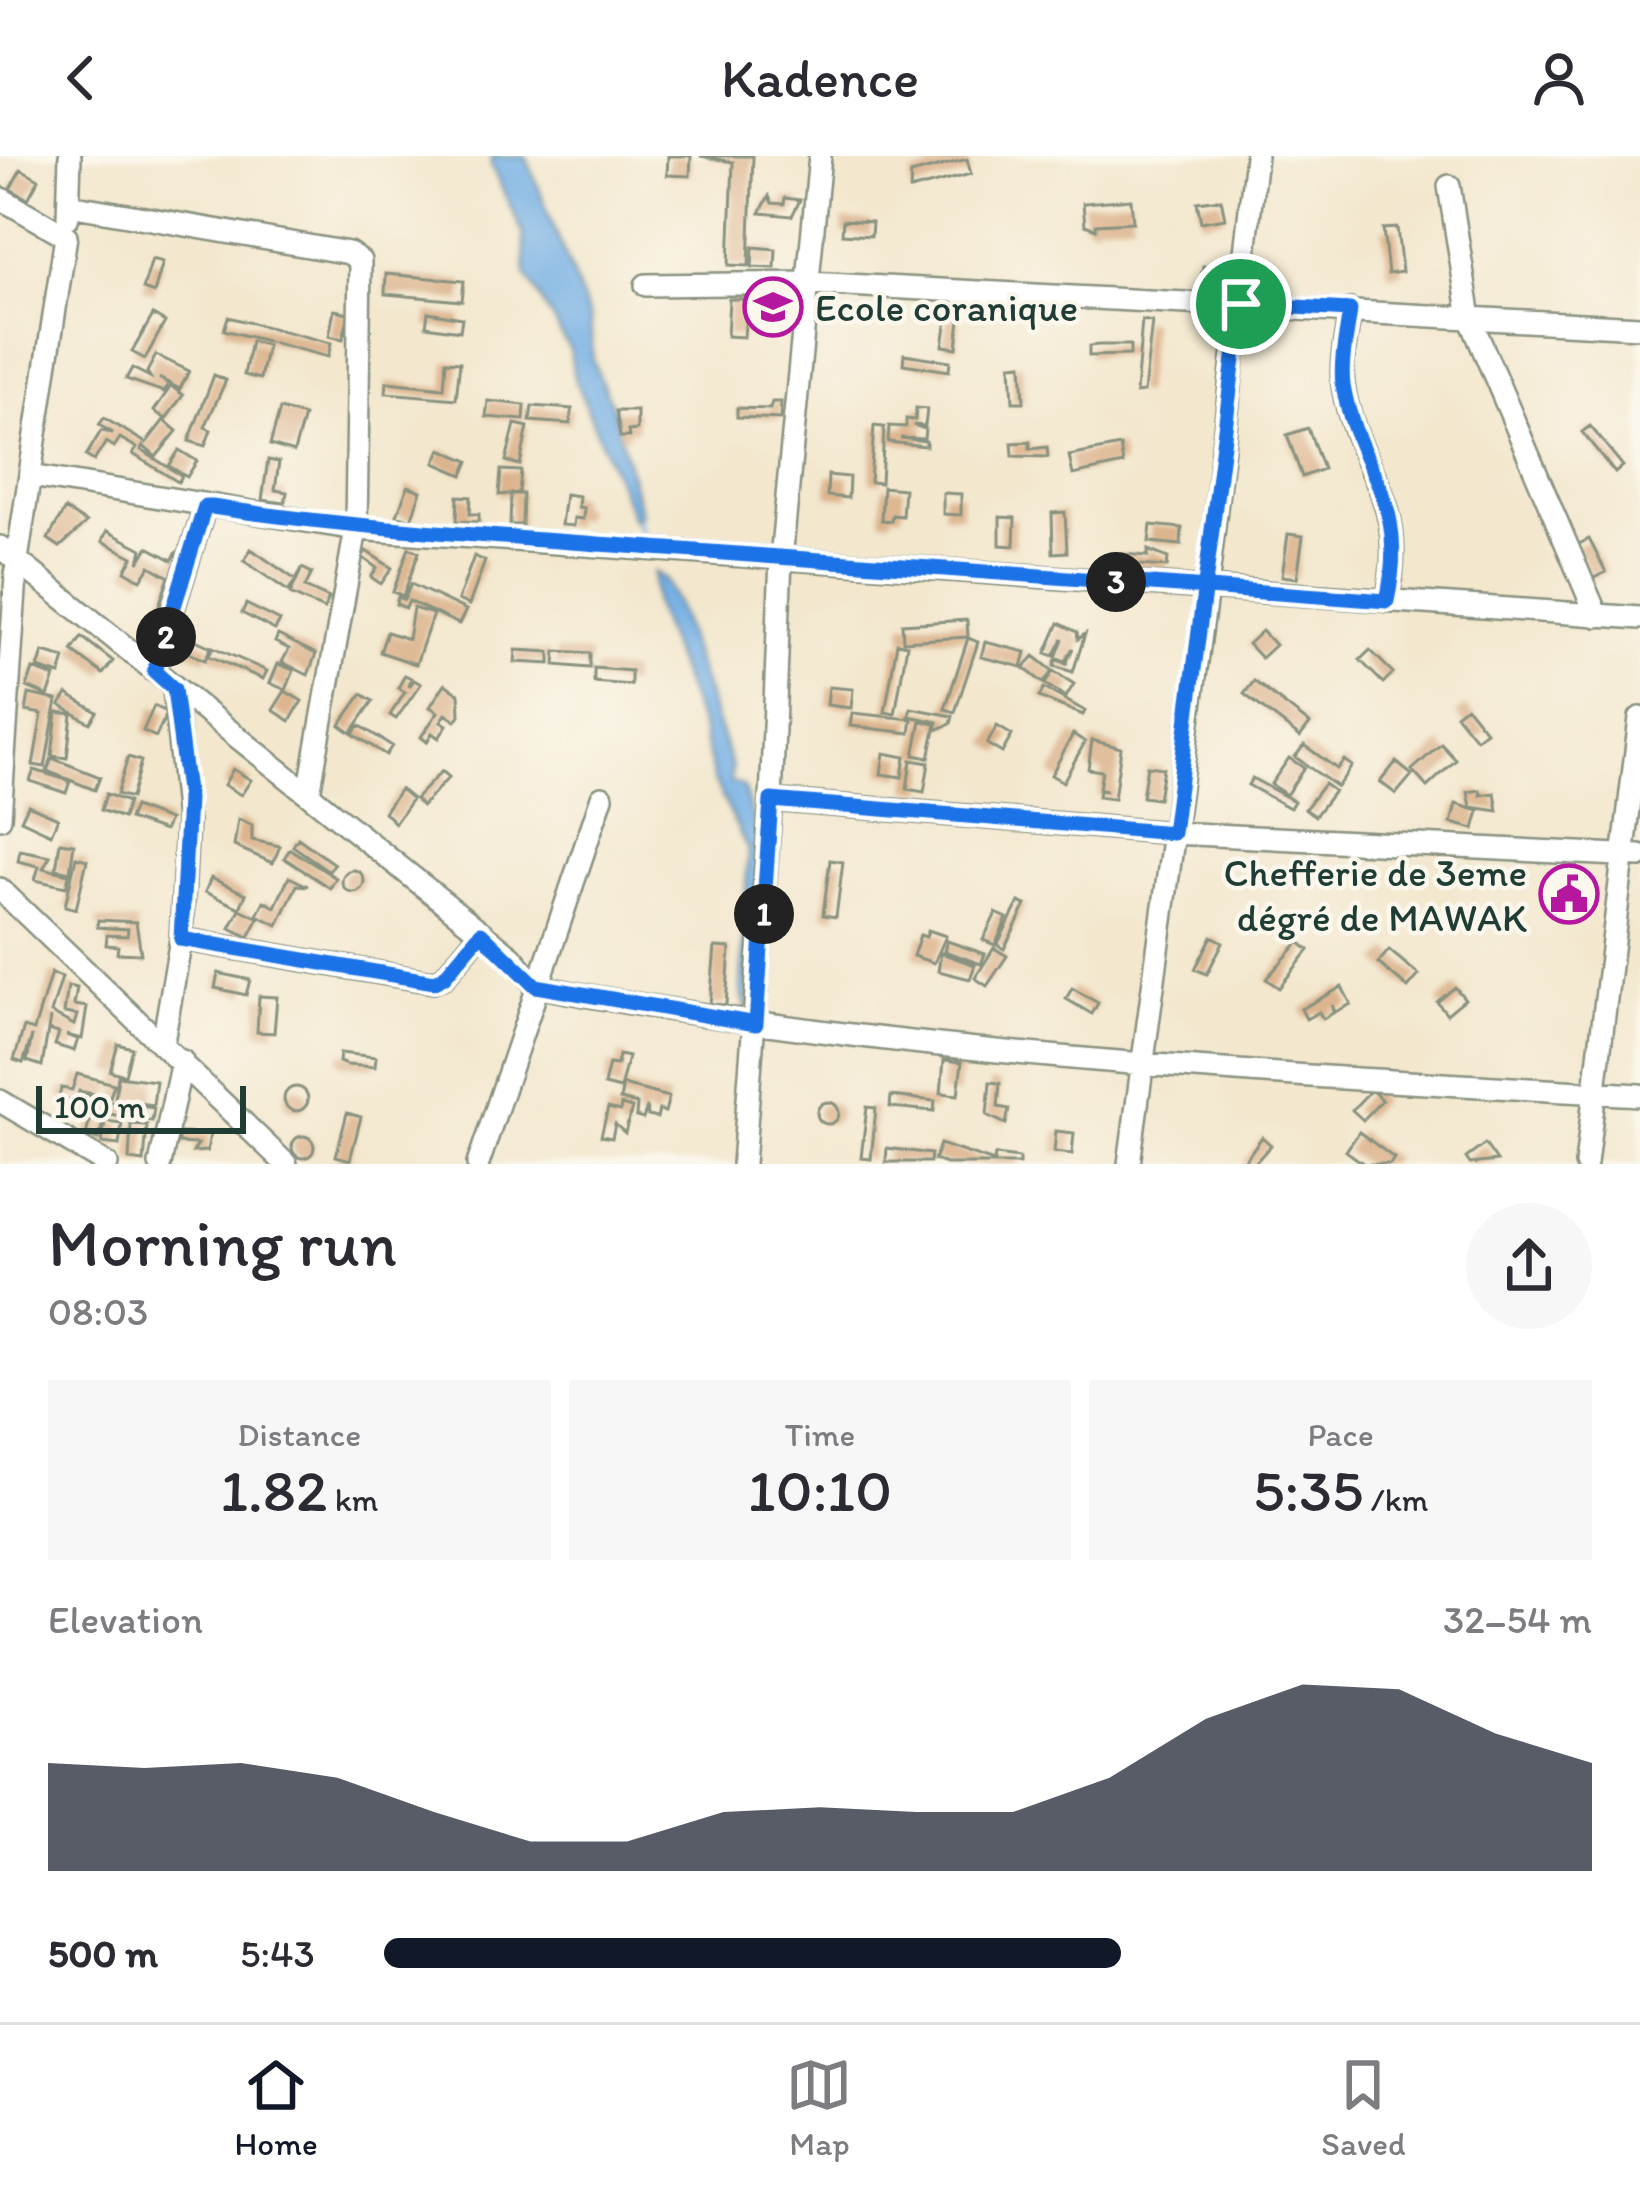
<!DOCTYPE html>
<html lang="en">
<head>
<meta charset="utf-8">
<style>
	:root { --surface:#fff; --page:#f7f7f7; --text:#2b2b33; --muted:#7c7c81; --line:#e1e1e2; --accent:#111827 }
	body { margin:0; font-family:Itim,sans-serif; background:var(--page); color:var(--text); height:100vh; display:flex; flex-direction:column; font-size:45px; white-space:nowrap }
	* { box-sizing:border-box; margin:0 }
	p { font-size:39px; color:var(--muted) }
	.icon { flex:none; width:66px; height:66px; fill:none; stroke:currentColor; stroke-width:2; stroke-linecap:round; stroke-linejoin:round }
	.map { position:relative; height:1008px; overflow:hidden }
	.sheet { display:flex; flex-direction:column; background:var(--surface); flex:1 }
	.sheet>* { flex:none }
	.scale { position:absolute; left:36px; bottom:30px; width:210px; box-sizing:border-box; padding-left:12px; border:6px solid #1f3d34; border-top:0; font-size:33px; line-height:42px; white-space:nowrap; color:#1f3d34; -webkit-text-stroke:9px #fbf7ec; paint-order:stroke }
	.pin { position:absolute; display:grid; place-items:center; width:102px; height:102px; color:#fff; margin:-51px; border:6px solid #fff; border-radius:50%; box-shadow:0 3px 12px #0007 }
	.km { position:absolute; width:60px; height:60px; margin:-30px; border-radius:50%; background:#222; color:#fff; font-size:33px; line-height:60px; text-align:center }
	.round { display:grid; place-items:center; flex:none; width:126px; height:126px; border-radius:63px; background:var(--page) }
	.summary { display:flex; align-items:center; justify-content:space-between; height:204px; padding:0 48px }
	h1 { font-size:66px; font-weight:600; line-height:90px }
	.metrics { display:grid; grid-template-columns:repeat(3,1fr); gap:18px; height:204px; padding:12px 48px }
	.metrics div { display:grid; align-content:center; border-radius:0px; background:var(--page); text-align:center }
	.metrics b { font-size:60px; font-weight:600 }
	.metrics small { font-size:33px; font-weight:400 }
	.metrics p { font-size:33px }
	.chart { height:336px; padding:24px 48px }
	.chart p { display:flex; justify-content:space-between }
	.chart svg { width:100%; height:216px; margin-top:12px; fill:var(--accent); opacity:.7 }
	ul { padding:0 48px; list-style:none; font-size:39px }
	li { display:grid; grid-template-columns:192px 144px 1fr; align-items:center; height:90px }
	li i { height:30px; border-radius:15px; background:var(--accent) }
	header { display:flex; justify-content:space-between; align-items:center; height:156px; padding:0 48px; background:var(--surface); font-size:54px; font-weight:600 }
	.menu { display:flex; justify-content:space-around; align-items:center; height:168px; border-top:3px solid var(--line); background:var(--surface); font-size:33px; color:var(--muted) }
	.menu a { display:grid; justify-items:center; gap:6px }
	.menu .current { color:var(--accent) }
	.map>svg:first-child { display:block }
</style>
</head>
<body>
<header><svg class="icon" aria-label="back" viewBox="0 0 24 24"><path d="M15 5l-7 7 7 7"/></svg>Kadence<svg class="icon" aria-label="person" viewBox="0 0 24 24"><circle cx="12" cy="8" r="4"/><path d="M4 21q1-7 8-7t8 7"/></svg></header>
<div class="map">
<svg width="1640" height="1008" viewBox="0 0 1640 1008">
	<rect width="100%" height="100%" fill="#fbf7ec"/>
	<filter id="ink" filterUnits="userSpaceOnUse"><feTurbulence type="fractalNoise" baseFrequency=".00833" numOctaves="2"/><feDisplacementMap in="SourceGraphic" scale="24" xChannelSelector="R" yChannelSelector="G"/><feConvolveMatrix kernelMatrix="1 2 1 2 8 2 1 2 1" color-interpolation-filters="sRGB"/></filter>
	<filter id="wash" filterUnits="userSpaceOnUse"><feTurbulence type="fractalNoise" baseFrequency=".004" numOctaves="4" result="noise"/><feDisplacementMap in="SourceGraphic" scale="48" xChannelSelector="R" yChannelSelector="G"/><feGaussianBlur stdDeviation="2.7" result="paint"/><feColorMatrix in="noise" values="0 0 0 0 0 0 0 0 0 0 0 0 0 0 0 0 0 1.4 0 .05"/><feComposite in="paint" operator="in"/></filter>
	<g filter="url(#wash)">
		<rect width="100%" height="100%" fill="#f3e7cd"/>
		<path fill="#72aee4" stroke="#48768c" stroke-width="3" d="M492,0H526L590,163L593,206L613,252L641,358L634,364L574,221L570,194L526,118L523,77L491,9Z
			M654,416L665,423L676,446L732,612L730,625L743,631L761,689L748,858L741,834L748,694L714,624L701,571L654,449Z"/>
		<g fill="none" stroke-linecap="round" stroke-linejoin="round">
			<path stroke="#72aee4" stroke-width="4.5" d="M635,356L644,385"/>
		</g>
		<g id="blocks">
			<path fill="#dcb48d" d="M668,0H691L690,20L667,19Z
				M700,0H753L749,110L729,109L733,6Z
				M967,3L971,18L910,34L911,18Z
				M21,13L39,23L28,43L10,33Z
				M769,40L772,47L784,48L785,42L800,44L792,60L760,57Z
				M1131,43L1133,66L1096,68V73L1085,69L1083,47Z
				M1221,43L1225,62L1201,66L1197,46Z
				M843,64L872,66L871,80L842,78Z
				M1397,72L1402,116L1388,118L1383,73Z
				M753,91L776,93L775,112L752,111Z
				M152,103L163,106L154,137L143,133Z
				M1203,110L1221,112L1217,135L1207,134L1208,118L1205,134L1199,133Z
				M386,118L464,125L462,145L385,138Z
				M729,143H747L744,181L727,180Z
				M760,143H785V158L761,159Z
				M334,154L349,157L343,183L329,180Z
				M428,156L462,162L460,175L426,170Z
				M153,159L165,166L145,203L132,196Z
				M228,161L331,187L328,201L224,174Z
				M947,162L960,163L957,192L943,190Z
				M1142,164L1152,166L1144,236L1136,237Z
				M251,185L267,189L260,223L244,219Z
				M1099,189H1130V199L1089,200V190Z
				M904,198L950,205L949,215L903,208Z
				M156,199L189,215L180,233L159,222L168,228L164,236L126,223L132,212L150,221L147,216Z
				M446,205L460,206L456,243L386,237L387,226L444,232Z
				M1022,208L1024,246H1013L1011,209Z
				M214,219L226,224L205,271L211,274L205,290L189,285Z
				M171,230L183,239L166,263L154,255Z
				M488,245L525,249L524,264L486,261Z
				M772,246H781L780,263L737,261V252L770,253Z
				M532,250L572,253L570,268L530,265Z
				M916,252L927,253L925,270L913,269L925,273L924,283L900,282L926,285V290L888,286L889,270L906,271V263L915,264Z
				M280,253L304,260L294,296L270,289Z
				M616,255H637V274L628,275L629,281H620Z
				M104,262L146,287L164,264L177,275L156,301L143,290L141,294L182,320L178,326L133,298L137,292L120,282L114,291L106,286L94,305L86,300L101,275L113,277L99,269Z
				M515,268L528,271L520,309L506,305Z
				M874,270L884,271L881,327L870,326Z
				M1590,270L1623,310L1615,317L1582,276Z
				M1308,272L1323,313L1302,321L1287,279Z
				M1030,286V293L1047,291L1048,301L1013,300L1012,287Z
				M1120,290L1123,308L1073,319L1069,300Z
				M441,293L469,305L463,319L435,307Z
				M179,294L197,305L187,321L169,310Z
				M268,304L279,306L275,334L287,336L285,347L262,344Z
				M501,314L521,315L519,337L499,339Z
				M828,319L849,321L848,342L827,340Z
				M408,330L421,335L411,364L397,359Z
				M883,331L904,333L902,360L892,359L891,365L881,364Z
				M943,337L961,338V359L943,358Z
				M511,338H523L522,369H510Z
				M565,338L579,340L578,351L584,352L583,363L574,362L573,370L561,369Z
				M458,340L471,341L470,358H479V366L457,365Z
				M65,353L86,367L60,391L48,383Z
				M1065,356L1067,396L1053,397L1052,357Z
				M1000,361L1015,362L1014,390L1000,389Z
				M1151,369L1182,372L1181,389L1149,386Z
				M107,375L142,393L139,406L148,391L172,404L177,396L188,402L164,470L153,466L169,421L150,410L141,424L125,415L133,401L102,385Z
				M1288,378L1303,380L1297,422L1282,420Z
				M1589,383L1606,416L1592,423L1575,390Z
				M409,392L419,396L403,440L393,436Z
				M251,393L296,424L288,435L244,405Z
				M1148,394L1168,402L1167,411L1111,407L1112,397L1148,400Z
				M366,395L392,412L381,428L371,421L377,412L362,401Z
				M474,400L485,405L469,449L458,444Z
				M302,412L312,417L305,431L329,442L324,453L290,438Z
				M411,428L466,454L459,468L409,445L406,452L396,448L398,441L404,444Z
				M246,448L280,465L275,474L242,457Z
				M413,452L433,458L416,508L380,496L387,476L408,483Z
				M967,464L968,481L903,485L902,468Z
				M1059,467L1077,476L1078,483L1085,478L1073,516L1054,510L1056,503L1066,508L1073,492L1065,505L1056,501L1063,483L1054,500L1046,497Z
				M1262,475L1275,489L1261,502L1248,488Z
				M184,479L211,491L205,504L178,492Z
				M278,479L316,498L308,519L282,506L289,493L275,486Z
				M82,481L113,505L103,518L72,495Z
				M968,482L978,486L955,556L945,553Z
				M985,486L1026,496L1022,511L981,501Z
				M897,487L907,489L895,558L885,556Z
				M213,491L267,515L263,523L209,500Z
				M516,494L550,496V508L515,506Z
				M1370,494L1393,517L1383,527L1360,504Z
				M556,495L590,497V512L555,509Z
				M43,496L65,502L60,519L38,512Z
				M1034,500L1053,515L1043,527L1024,512Z
				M278,508L294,514L286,534L270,527Z
				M594,512L631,515V529L594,526Z
				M33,513L55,521L48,540L27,531Z
				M1053,515L1074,528L1066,541L1045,528Z
				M405,519L411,522L409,531L414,524L421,528L396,563L390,559L405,536L398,532Z
				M1254,525L1310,568L1300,581L1244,538Z
				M445,528L459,538L460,559L456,565L446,558L441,565L447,569L439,582L432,577L427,586L421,581L438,556L430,551Z
				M829,531L853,533L851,552L827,549Z
				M1044,532L1085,555L1083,559L1039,541Z
				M285,535L302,545L290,565L273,554Z
				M29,538L57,544L45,611L33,609L42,558L26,555Z
				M67,538L97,556L90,567L60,549Z
				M362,538L373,545L351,577L340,569Z
				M154,550L167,556L156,581L143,575Z
				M1466,550L1486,575L1476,583L1456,558Z
				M911,552L953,560L951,568L936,574L938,566L909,560Z
				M57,556L72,558L67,602L52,600Z
				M852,557L912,563L910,577L850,570Z
				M921,565L936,568L929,602L914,599Z
				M359,569L392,590L386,599L353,578Z
				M997,570L1012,579L1002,597L987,588Z
				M1073,578L1085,586L1063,626L1051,619Z
				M1092,584L1121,592L1114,643L1098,641L1099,634L1107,635L1099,633L1102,615L1088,613Z
				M1441,588L1456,604L1427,631L1412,614Z
				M1304,589L1337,613L1344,604L1352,610L1337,631L1295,601Z
				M884,597L905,601L902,621L881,618Z
				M128,601L141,605L131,642L117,638Z
				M52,602L100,621L95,634L47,615Z
				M1289,602L1304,612L1286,639L1271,628Z
				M911,604L929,607L924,636L907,633Z
				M1396,606L1412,619L1396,638L1380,626Z
				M1147,610L1163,612L1158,643L1142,641Z
				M233,613L251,624L241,639L224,629Z
				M34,614L70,625L66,637L30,625Z
				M442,615L449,621L422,650L415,643Z
				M1252,622L1294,645L1290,652L1248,629Z
				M1324,628L1334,635L1315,660L1305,653Z
				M400,633L412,643L395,667L384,656Z
				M1480,634L1481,639L1495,637L1498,655L1471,651L1468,636Z
				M106,638L128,646L123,662L101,654Z
				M1456,648L1479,655L1474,673L1451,667Z
				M28,649L58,662L51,678L21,664Z
				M134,651L169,664L164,675L129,663Z
				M238,663L252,669V684L280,690L273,707L234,690Z
				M298,682L334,708L329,715L293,690Z
				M60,686L74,688L70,716L56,713Z
				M290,693L336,722L330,732L284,702Z
				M20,694L50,700L43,712L69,718L66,731L35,724L39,710L18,705Z
				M76,701L87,704L76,753L65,750Z
				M830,704L843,706L836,761L823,759Z
				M342 725a11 11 0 1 1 22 0a11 11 0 1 1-22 0Z
				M289,721L308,730L297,729L278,769L257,759L264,745L275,751Z
				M211,722L246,738L240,752L205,736Z
				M1019,746L1026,749L1004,793L997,789Z
				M240,753L259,762L249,781L230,772Z
				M996,757L1007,762L995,789L983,784Z
				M98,764L136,766L141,798L117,797L118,790L106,789L107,779L127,780L128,773L97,771Z
				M928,774L946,780L934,807L913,800L920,779L926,781Z
				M1212,780L1223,786L1207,818L1195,813Z
				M947,785L985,798L981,808L944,795Z
				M1299,786L1309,794L1279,832L1266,823Z
				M715,791L730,792L726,849L710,848Z
				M994,792L1007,800L987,830L975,822Z
				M1389,794L1419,819L1408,832L1378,807Z
				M941,797L975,809L970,823L938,815Z
				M51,817L62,821L51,857L74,869L77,859L64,857L68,830L77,832L74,849L87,851L82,883L66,879L78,883L74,895L55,889L59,877L48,874L50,862L42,910L27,905L32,880L23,907L14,904L24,871L34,874Z
				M218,817L250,824L246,839L215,832Z
				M1342,831L1351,848L1335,856L1332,849L1333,857L1323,863L1319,856L1306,863L1301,853Z
				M1455,831L1465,843L1447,858L1437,846Z
				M1072,832L1098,847L1092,858L1066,843Z
				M259,840L277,841L274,877L257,876Z
				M118,888L132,892L125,919L110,915Z
				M340,897L376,901L375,911L346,909L339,906Z
				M619,899L628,901L620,933L604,929L609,908L617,909Z
				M944,904L962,906L958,939L941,937Z
				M77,918L114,928L110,941L79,935L77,946L59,942L61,932L72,934Z
				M118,920L156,925L153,949L115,944Z
				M990,926L1000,927L998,951L1009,953L1006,968L987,959Z
				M623,929L669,941L665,956L659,954L657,962L648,960L647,951L643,963L636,961L637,948L620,944Z
				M284 943a12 12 0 1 1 24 0a12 12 0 1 1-24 0Z
				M1371,934L1382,944L1363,964L1352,954Z
				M83,938L108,943L99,983L86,980L93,948L81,946Z
				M891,940L935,945L934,955L890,951Z
				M817 957a11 11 0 1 1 22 0a11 11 0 1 1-22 0Z
				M111,946L154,952L152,965L109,958Z
				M621,949L632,952L625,977L615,968L612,982L601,980L608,952L620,955Z
				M867,951L876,952L871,1003L861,1002Z
				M347,957L361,961L350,1004L336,1000Z
				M105,965L122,967L119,989L102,987Z
				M131,968L147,969L144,1006L129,1004Z
				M1056,975L1074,977L1072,998L1054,996Z
				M1359,976L1394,1002L1390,1008H1364L1346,995Z
				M178,977L210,978L207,995L193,996L198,988L178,987Z
				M292 991a11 11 0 1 1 22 0a11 11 0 1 1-22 0Z
				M1262,981L1271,989L1254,1008H1242Z
				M940,988L994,1006L995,999L1019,1002V1008H946L934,1004Z
				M1485,988L1497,1005L1470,1008L1466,1002Z
				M887,992L931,998L930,1006H886Z"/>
		</g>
	</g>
	<g filter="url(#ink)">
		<use href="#blocks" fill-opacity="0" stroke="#899280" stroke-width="3"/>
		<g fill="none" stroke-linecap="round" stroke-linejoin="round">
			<g stroke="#899280" stroke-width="26">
				<path id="minor" d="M1449,30L1470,162L1597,460
					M0,42L66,80L17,404L0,662
					M69,49L349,97L360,105L356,373L309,637
					M68,61L70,0
					M646,129L809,127L1640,171
					M1350,154C1347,178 1340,205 1343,229C1357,317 1410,338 1387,445
					M31,320L356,373L1640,462
					M0,391L512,801L536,830C898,900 1272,919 1640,939
					M154,515L205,350
					M771,644L1173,677L1640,700
					M0,733L286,1008
					M181,783L433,826L444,821L481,777
					M163,886L181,783L187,665L174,533
					M0,945L107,1008
					M160,1008L182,905
					M478,1008L602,641
					M743,1008L771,644L781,403L820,0
					M1129,1008L1207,432L1256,0
					M1586,1008L1640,562"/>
			</g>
			<use href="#minor" stroke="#fff" stroke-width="21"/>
		</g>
	</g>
	<g fill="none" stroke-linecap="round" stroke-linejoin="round" filter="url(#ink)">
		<g stroke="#fff" stroke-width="24">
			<path id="route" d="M1241,148L1173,677L771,644L756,868L536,830L481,777L444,821L434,826L181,783L188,643L174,533L154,515L205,350C362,374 510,381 668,393C907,411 1147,427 1387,445C1410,338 1358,318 1343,229C1340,205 1347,178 1350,154L1241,148"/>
		</g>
		<use href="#route" stroke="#1a73e8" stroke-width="15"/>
	</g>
	<defs>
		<g id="school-ring" transform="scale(3)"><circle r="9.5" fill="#fbf7ec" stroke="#b5179e" stroke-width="1.5"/><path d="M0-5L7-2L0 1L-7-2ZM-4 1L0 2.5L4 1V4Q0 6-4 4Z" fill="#b5179e"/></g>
		<g id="civic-ring" transform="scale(3)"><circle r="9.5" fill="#fbf7ec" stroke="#b5179e" stroke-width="1.5"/><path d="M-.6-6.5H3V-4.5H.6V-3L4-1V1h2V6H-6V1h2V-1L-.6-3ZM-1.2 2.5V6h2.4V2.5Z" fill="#b5179e"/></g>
	</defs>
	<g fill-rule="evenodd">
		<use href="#school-ring" x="773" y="151"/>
		<use href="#civic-ring" x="1569" y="738"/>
	</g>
	<g text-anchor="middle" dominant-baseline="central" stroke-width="9" stroke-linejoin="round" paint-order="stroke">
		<g font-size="39" fill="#1f3d34" stroke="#fbf7ec" text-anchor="start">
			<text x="815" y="151">Ecole coranique</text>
			<text x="1527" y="716" text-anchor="end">Chefferie de 3eme<tspan x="1527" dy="45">dégré de MAWAK</tspan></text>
		</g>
	</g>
</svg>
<div class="scale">100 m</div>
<div class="pin" style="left:1241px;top:148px;background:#1e9e55"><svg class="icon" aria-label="arrive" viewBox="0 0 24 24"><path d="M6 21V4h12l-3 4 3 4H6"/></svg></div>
<b class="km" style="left:764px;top:758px">1</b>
<b class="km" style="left:166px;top:481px">2</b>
<b class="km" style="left:1116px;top:426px">3</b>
</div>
<section class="sheet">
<div class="summary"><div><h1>Morning run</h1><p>08:03</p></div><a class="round"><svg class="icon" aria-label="share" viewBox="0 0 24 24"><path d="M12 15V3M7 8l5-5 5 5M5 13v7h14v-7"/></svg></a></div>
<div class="metrics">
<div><p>Distance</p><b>1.82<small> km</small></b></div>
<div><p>Time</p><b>10:10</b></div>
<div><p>Pace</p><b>5:35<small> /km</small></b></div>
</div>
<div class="chart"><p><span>Elevation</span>32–54 m</p>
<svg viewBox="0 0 160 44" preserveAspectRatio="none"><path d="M0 44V22L10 23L20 22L30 25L40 32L50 38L60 38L70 32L80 31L90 32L100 32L110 25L120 13L130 6L140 7L150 16L160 22V44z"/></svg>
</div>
<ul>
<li><b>500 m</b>5:43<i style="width:61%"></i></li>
</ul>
</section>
<nav class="menu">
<a class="current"><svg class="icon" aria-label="home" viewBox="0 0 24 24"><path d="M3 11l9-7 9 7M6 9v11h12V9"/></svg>Home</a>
<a><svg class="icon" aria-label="map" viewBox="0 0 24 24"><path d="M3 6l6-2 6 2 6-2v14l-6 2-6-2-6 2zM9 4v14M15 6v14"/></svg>Map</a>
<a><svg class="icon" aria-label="saved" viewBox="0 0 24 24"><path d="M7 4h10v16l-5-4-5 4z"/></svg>Saved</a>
</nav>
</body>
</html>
